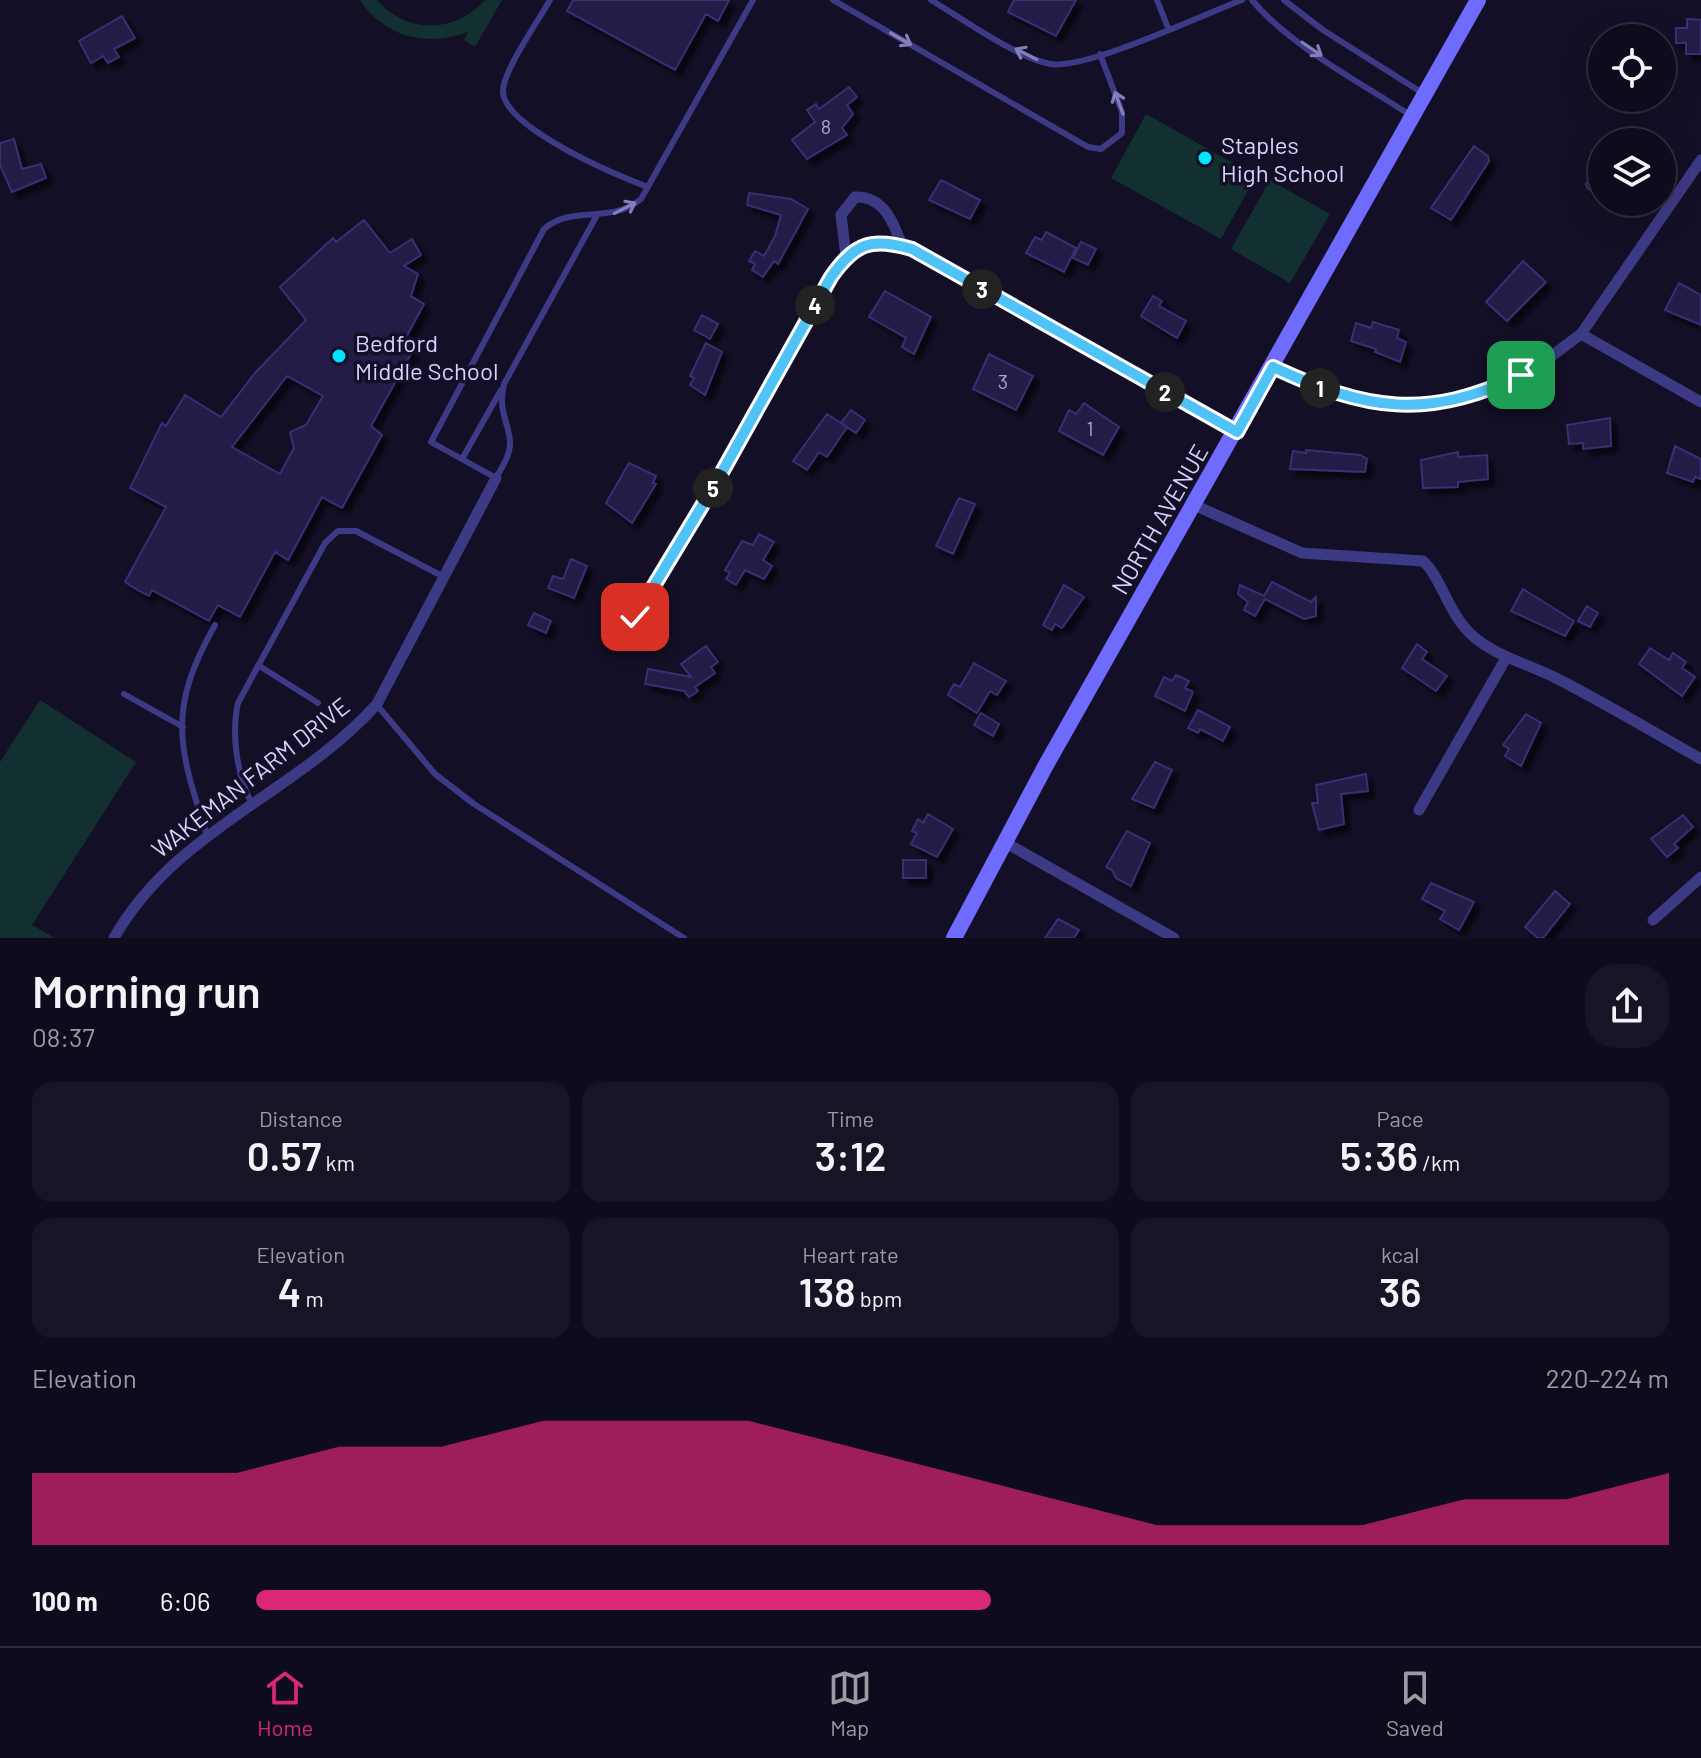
<!DOCTYPE html>
<html lang="en">
<head>
<meta charset="utf-8">
<style>
	:root { --surface:#0e0b1c; --page:#171425; --text:#f1f3f6; --muted:#9b9ba3; --line:#2e2b3b; --accent:#db2777 }
	body { margin:0; font-family:Barlow,sans-serif; background:var(--page); color:var(--text); height:100vh; display:flex; flex-direction:column; font-size:30px; white-space:nowrap }
	* { box-sizing:border-box; margin:0 }
	p { font-size:26px; color:var(--muted) }
	.icon { flex:none; width:44px; height:44px; fill:none; stroke:currentColor; stroke-width:2; stroke-linecap:round; stroke-linejoin:round }
	.map { position:relative; height:938px; overflow:hidden }
	.panel { display:flex; flex-direction:column; background:var(--surface); flex:1 }
	.panel>* { flex:none }
	.controls { position:absolute; left:1588px; top:24px; display:grid; gap:16px }
	.controls a { display:grid; place-items:center; width:88px; height:88px; border-radius:50%; background:var(--surface); box-shadow:0 8px 32px #0002,0 0 0 2px var(--line); font-size:40px }
	.pin { position:absolute; display:grid; place-items:center; width:68px; height:68px; color:#fff; margin:-34px; border-radius:16px; box-shadow:0 4px 12px #0006 }
	.km { position:absolute; width:40px; height:40px; margin:-20px; border-radius:50%; background:#222; color:#fff; font-size:22px; line-height:40px; text-align:center }
	.round { display:grid; place-items:center; flex:none; width:84px; height:84px; border-radius:32px; background:var(--page) }
	.head { display:flex; align-items:center; justify-content:space-between; height:136px; padding:0 32px }
	h1 { font-size:44px; font-weight:600; line-height:60px }
	.stats { display:grid; grid-template-columns:repeat(3,1fr); gap:12px; height:136px; padding:8px 32px }
	.stats div { display:grid; align-content:center; border-radius:20px; background:var(--page); text-align:center }
	.stats b { font-size:40px; font-weight:600 }
	.stats small { font-size:22px; font-weight:400 }
	.stats p { font-size:22px }
	.chart { height:224px; padding:16px 32px }
	.chart p { display:flex; justify-content:space-between }
	.chart svg { width:100%; height:144px; margin-top:8px; fill:var(--accent); opacity:.7 }
	ul { padding:0 32px; list-style:none; font-size:26px }
	li { display:grid; grid-template-columns:128px 96px 1fr; align-items:center; height:60px }
	li i { height:20px; border-radius:10px; background:var(--accent) }
	.menu { display:flex; justify-content:space-around; align-items:center; height:112px; border-top:2px solid var(--line); background:var(--surface); font-size:22px; color:var(--muted) }
	.menu a { display:grid; justify-items:center; gap:4px }
	.menu .active { color:var(--accent) }
	.map>svg:first-child { display:block }
</style>
</head>
<body>
<div class="map">
<svg width="1701" height="938" viewBox="0 0 1701 938">
	<defs>
		<filter id="shadow"><feDropShadow dx="6" dy="6" stdDeviation="2" flood-color="#0009"/></filter>
	</defs>
	<rect width="100%" height="100%" fill="#130f26"/>
	<path fill="#12302f" d="M360,0H377C407,34 454,34 485,0H502L475,47L464,40L468,32C427,47 385,38 360,0Z
		M1146,114L1256,176L1221,239L1111,178Z
		M1270,180L1330,214L1290,283L1231,249Z
		M40,700L136,762L32,925L55,938H0V762Z"/>
	<path fill="#241b47" stroke="#3b2d73" stroke-width="2" fill-rule="evenodd" filter="url(#shadow)" d="M573,0H729L718,21L706,14L675,70L567,11Z
		M1014,0H1076L1056,36L1008,12Z
		M122,16L135,38L114,49L119,57L108,63L103,56L91,63L79,41Z
		M1687,19L1701,20V54H1686V43H1676V28H1687Z
		M849,87L857,97L847,105L853,114L842,128L847,135L807,159L792,140L815,122L807,110L816,104L819,109Z
		M14,139L22,169L41,164L46,178L12,192L0,165V143Z
		M1474,146L1488,156L1489,161L1451,220L1431,208Z
		M1602,176V198L1587,188L1586,184L1590,178Z
		M941,180L980,200L970,219L929,200Z
		M749,193L791,199L808,209L778,264L774,261L763,277L752,270L755,264L749,261L755,251L764,256L775,236L781,215L747,205Z
		M364,220L390,253L412,239L421,255L404,266L418,274L411,296L424,304L402,345L412,352L371,426L382,435L342,508L322,497L288,560L275,552L240,617L218,605L209,621L152,590L149,596L139,591L125,582L166,507L130,488L162,423L166,426L185,395L221,417L255,373L306,320L280,287L333,238L336,242ZM287,376L323,396L306,425L290,432L294,448L280,474L232,447Z
		M1046,232L1076,248L1064,272L1026,253L1035,237L1042,240Z
		M1081,242L1096,249L1088,265L1073,258Z
		M1523,261L1546,282L1507,321L1486,302Z
		M1679,283L1701,295V325L1665,310Z
		M885,291L931,317L914,354L902,347L906,338L869,317Z
		M1153,296L1162,301L1159,306L1186,321L1177,338L1141,316Z
		M702,315L718,324L710,339L694,330Z
		M1373,322L1399,330L1397,338L1406,342L1400,362L1375,352L1376,349L1351,341L1356,323L1371,328Z
		M706,343L722,352L705,395L690,385L694,378L690,376Z
		M989,354L1033,376L1016,410L973,389Z
		M1084,403L1119,427L1103,455L1059,431L1069,410L1076,414Z
		M851,410L865,420L856,433L841,423Z
		M827,414L847,427L827,457L819,452L807,470L793,461Z
		M1610,418L1611,446L1583,449V443L1569,444L1567,425Z
		M1675,446L1701,459V479L1695,477L1693,482L1667,473Z
		M1306,450L1360,455L1367,459L1365,472L1290,469L1293,451L1306,453Z
		M1458,452V457L1487,455L1488,479L1458,482V487L1423,488L1421,460Z
		M629,463L656,476L653,483L656,484L632,523L606,503Z
		M959,498L975,504L953,554L936,546Z
		M759,534L774,542L763,560L772,566L764,579L745,570L736,585L726,579L730,573L725,570L742,541L753,545Z
		M571,559L587,566L574,598L548,588L553,576L563,579Z
		M1272,582L1311,602L1316,597V616L1304,619L1265,599L1255,616L1244,610L1248,602L1238,594L1240,585L1264,596Z
		M1064,585L1084,597L1062,628L1055,624L1052,630L1043,625Z
		M1523,589L1574,621L1565,636L1511,611Z
		M1587,606L1598,613L1590,627L1578,621Z
		M534,613L551,621L546,633L528,625Z
		M1417,644L1427,652L1422,659L1447,676L1436,691L1402,668Z
		M706,646L718,662L711,667L715,673L695,687L698,691L689,697L684,691L645,684L648,669L691,677L681,664Z
		M1650,648L1669,660L1673,653L1686,662L1682,668L1695,677L1682,696L1639,664Z
		M974,663L1006,681L997,695L990,691L977,713L948,695L954,684L960,687Z
		M1176,675L1189,681L1185,688L1193,692L1185,711L1155,696L1164,677L1172,681Z
		M1198,710L1230,727L1223,741L1200,729L1198,733L1188,728Z
		M981,713L999,724L993,736L974,725Z
		M1526,714L1541,723L1521,766L1505,756L1509,749L1503,745Z
		M1155,762L1172,770L1154,808L1132,799Z
		M1366,774L1368,791L1341,794L1344,824L1319,830L1312,803H1318L1316,785Z
		M928,814L953,829L937,857L911,844L917,833L912,831L918,819L923,823Z
		M1683,815L1693,827L1674,844L1678,848L1667,857L1651,839Z
		M1127,831L1150,843L1131,886L1116,878L1112,870L1106,867Z
		M903,860H926V878H903Z
		M1431,883L1474,902L1459,930L1440,919L1445,911L1422,899Z
		M1555,891L1570,904L1543,938H1538L1525,927Z
		M1058,919L1079,930L1074,938H1045Z"/>
	<g fill="none" stroke-linecap="round" stroke-linejoin="round">
		<path stroke="#3d3a85" stroke-width="6" d="M550,0C539,20 502,72 503,92C505,128 617,176 648,187
			M833,0L1088,147L1101,149L1122,133V112L1100,54
			M931,0C961,18 1017,58 1050,64C1087,70 1202,15 1242,0
			M1157,0L1168,28
			M1252,0C1290,46 1360,82 1410,115
			M1284,0L1323,30L1424,94
			M596,217L504,384C498,411 507,417 510,441C511,454 502,467 496,478L431,442L544,229C573,204 610,225 641,199L753,0
			M462,459L501,390
			M258,665L318,703
			M124,694L183,727
			M377,705L435,774L474,804L684,938
			M252,804C237,776 231,734 238,703L325,543L338,531H356L444,577
			M207,835C178,746 167,710 215,625"/>
		<path stroke="#3d3a85" stroke-width="11" d="M846,256L841,215L855,197C884,196 894,223 902,246
			M1581,334L1701,402
			M1273,367L1334,394L1380,405L1444,402L1500,385L1549,358L1581,334L1701,160
			M1194,505L1302,553L1423,561C1442,578 1448,615 1474,637C1498,657 1528,664 1556,678C1605,703 1653,732 1701,759
			M635,617L717,481L831,277C855,243 872,237 912,249L1237,432
			M1419,810L1506,658
			M1006,843L1174,938
			M1653,920L1701,877
			M114,938C176,829 296,794 377,704L496,478"/>
		<path stroke="#6f6bff" stroke-width="16" d="M954,938L1046,765L1478,0"/>
	</g>
	<defs><path id="oneway-shaft" d="M-6 0H5M1.5-3L5.5 0L1.5 3" fill="none" stroke-width="1.6" stroke-linecap="round" stroke-linejoin="round" transform="scale(2)"/></defs>
	<g stroke="#837fbc">
		<use href="#oneway-shaft" transform="translate(901 39) rotate(30)"/>
		<use href="#oneway-shaft" transform="translate(1312 49) rotate(34)"/>
		<use href="#oneway-shaft" transform="translate(1026 54) rotate(-153)"/>
		<use href="#oneway-shaft" transform="translate(1119 103) rotate(-110)"/>
		<use href="#oneway-shaft" transform="translate(625 208) rotate(-27)"/>
	</g>
	<g fill="none" stroke-linecap="round" stroke-linejoin="round">
		<g stroke="#fff" stroke-width="16">
			<path id="route" d="M635,617L717,481L831,277C855,243 871,237 912,249L1237,432L1273,367C1365,410 1427,421 1521,375"/>
		</g>
		<use href="#route" stroke="#4fc3f7" stroke-width="10"/>
	</g>
	<g fill="#00e5ff" stroke="#130f26" stroke-width="3">
		<circle cx="1205" cy="158" r="8"/>
		<circle cx="339" cy="356" r="8"/>
	</g>
	<g text-anchor="middle" dominant-baseline="central" stroke-width="7" stroke-linejoin="round" paint-order="stroke">
		<g font-size="20" fill="#aca6d1">
			<text x="826" y="126">8</text>
			<text x="1003" y="381">3</text>
			<text x="1090" y="428">1</text>
		</g>
		<g font-size="24" fill="#d9d4ff" stroke="#130f26" text-anchor="start">
			<text x="1221" y="144">Staples<tspan x="1221" dy="28">High School</tspan></text>
			<text x="355" y="342">Bedford<tspan x="355" dy="28">Middle School</tspan></text>
		</g>
		<g font-size="24" fill="#d9d4ff" stroke="#130f26">
			<text transform="translate(1159 519) rotate(-60)">NORTH AVENUE</text>
			<text transform="translate(250 777) rotate(-38)">WAKEMAN FARM DRIVE</text>
		</g>
	</g>
</svg>
<div class="controls">
<a><svg class="icon" aria-label="locate" viewBox="0 0 24 24"><circle cx="12" cy="12" r="6"/><path d="M12 2v4M12 18v4M2 12h4M18 12h4"/></svg></a>
<a><svg class="icon" aria-label="layers" viewBox="0 0 24 24"><path d="M12 4l9 5-9 5-9-5zM3 14l9 5 9-5"/></svg></a>
</div>
<div class="pin" style="left:1521px;top:375px;background:#1e9e55"><svg class="icon" aria-label="arrive" viewBox="0 0 24 24"><path d="M6 21V4h12l-3 4 3 4H6"/></svg></div>
<div class="pin" style="left:635px;top:617px;background:#d93025"><svg class="icon" aria-label="check" viewBox="0 0 24 24"><path d="M5 12l5 5 9-10"/></svg></div>
<b class="km" style="left:1320px;top:388px">1</b>
<b class="km" style="left:1165px;top:392px">2</b>
<b class="km" style="left:982px;top:289px">3</b>
<b class="km" style="left:815px;top:305px">4</b>
<b class="km" style="left:713px;top:488px">5</b>
</div>
<section class="panel">
<div class="head"><div><h1>Morning run</h1><p>08:37</p></div><a class="round"><svg class="icon" aria-label="share" viewBox="0 0 24 24"><path d="M12 15V3M7 8l5-5 5 5M5 13v7h14v-7"/></svg></a></div>
<div class="stats">
<div><p>Distance</p><b>0.57<small> km</small></b></div>
<div><p>Time</p><b>3:12</b></div>
<div><p>Pace</p><b>5:36<small> /km</small></b></div>
</div>
<div class="stats">
<div><p>Elevation</p><b>4<small> m</small></b></div>
<div><p>Heart rate</p><b>138<small> bpm</small></b></div>
<div><p>kcal</p><b>36</b></div>
</div>
<div class="chart"><p><span>Elevation</span>220–224 m</p>
<svg viewBox="0 0 160 44" preserveAspectRatio="none"><path d="M0 44V22L10 22L20 22L30 14L40 14L50 6L60 6L70 6L80 14L90 22L100 30L110 38L120 38L130 38L140 30L150 30L160 22V44z"/></svg>
</div>
<ul>
<li><b>100 m</b>6:06<i style="width:52%"></i></li>
</ul>
</section>
<nav class="menu">
<a class="active"><svg class="icon" aria-label="home" viewBox="0 0 24 24"><path d="M3 11l9-7 9 7M6 9v11h12V9"/></svg>Home</a>
<a><svg class="icon" aria-label="map" viewBox="0 0 24 24"><path d="M3 6l6-2 6 2 6-2v14l-6 2-6-2-6 2zM9 4v14M15 6v14"/></svg>Map</a>
<a><svg class="icon" aria-label="saved" viewBox="0 0 24 24"><path d="M7 4h10v16l-5-4-5 4z"/></svg>Saved</a>
</nav>
</body>
</html>
